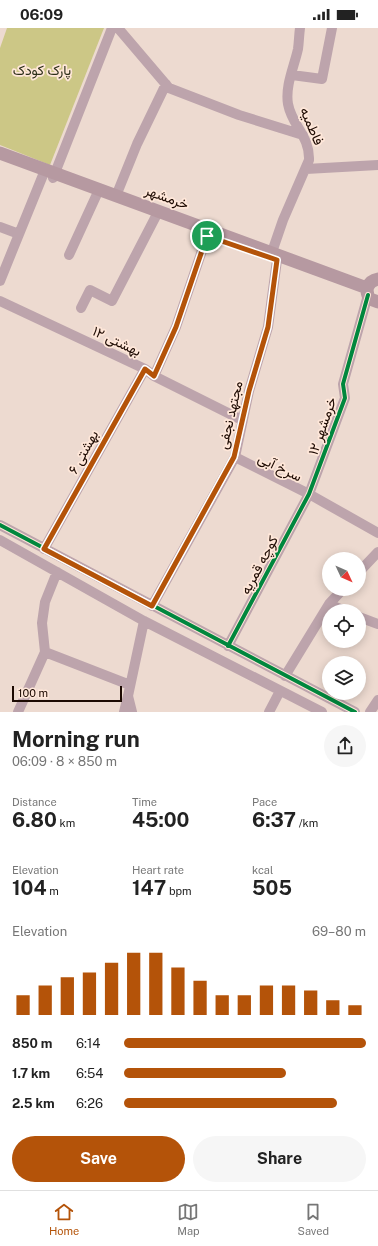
<!DOCTYPE html>
<html lang="en">
<head>
<meta charset="utf-8">
<style>
	:root { --surface:#fff; --page:#f6f6f6; --text:#222; --muted:#767676; --line:#e0e0e0; --accent:#b45309 }
	body { margin:0; font-family:"Public Sans",Vazirmatn,sans-serif; background:var(--page); color:var(--text); height:100vh; display:flex; flex-direction:column; font-size:15px; white-space:nowrap }
	* { box-sizing:border-box; margin:0 }
	p { font-size:13px; color:var(--muted) }
	.icon { flex:none; width:22px; height:22px; fill:none; stroke:currentColor; stroke-width:2; stroke-linecap:round; stroke-linejoin:round }
	.map { position:relative; height:684px; overflow:hidden }
	.details { display:flex; flex-direction:column; background:var(--surface); flex:1 }
	.details>* { flex:none }
	.needle { width:26px; rotate:134deg }
	.buttons { position:absolute; left:322px; top:524px; display:grid; gap:8px }
	.buttons a { display:grid; place-items:center; width:44px; height:44px; border-radius:50%; background:var(--surface); box-shadow:0 2px 10px #0003; font-size:20px }
	.scale { position:absolute; left:12px; bottom:10px; width:110px; box-sizing:border-box; padding-left:4px; border:2px solid #1c0901; border-top:0; font-size:11px; line-height:14px; white-space:nowrap; color:#1c0901; -webkit-text-stroke:3px #ffe7d9; paint-order:stroke }
	.pin { position:absolute; display:grid; place-items:center; width:34px; height:34px; color:#fff; margin:-17px; border:2px solid #fff; border-radius:50%; box-shadow:0 1px 4px #0007 }
	.round { display:grid; place-items:center; flex:none; width:42px; height:42px; border-radius:21px; background:var(--page) }
	.overview { display:flex; align-items:center; justify-content:space-between; height:68px; padding:0 12px }
	h1 { font-size:22px; font-weight:700; line-height:30px }
	.stats { display:grid; grid-template-columns:repeat(3,1fr); gap:6px; height:68px; padding:4px 12px }
	.stats div { display:grid; align-content:center }
	.stats b { font-size:20px; font-weight:700 }
	.stats small { font-size:11px; font-weight:400 }
	.stats p { font-size:11px }
	.chart { height:112px; padding:8px 12px }
	.chart p { display:flex; justify-content:space-between }
	.chart svg { width:100%; height:72px; margin-top:4px; stroke:var(--accent); stroke-width:6 }
	.button { display:flex; gap:8px; margin-top:auto; padding:8px 12px }
	.button a { flex:1; height:46px; border-radius:24px; background:var(--accent); color:#fff; font-size:16px; font-weight:700; line-height:46px; text-align:center }
	.button a+a { background:var(--page); color:var(--text) }
	ul { padding:0 12px; list-style:none; font-size:13px }
	li { display:grid; grid-template-columns:64px 48px 1fr; align-items:center; height:30px }
	li i { height:10px; border-radius:5px; background:var(--accent) }
	.status { display:flex; justify-content:space-between; align-items:center; height:28px; padding:0 20px; background:var(--surface); direction:ltr }
	.status svg { height:11px; fill:currentColor }
	.menu { display:flex; justify-content:space-around; align-items:center; height:56px; border-top:1px solid var(--line); background:var(--surface); font-size:11px; color:var(--muted) }
	.menu a { display:grid; justify-items:center; gap:2px }
	.menu .on { color:var(--accent) }
	.map>svg:first-child { display:block }
</style>
</head>
<body>
<div class="status"><b>06:09</b><svg viewBox="0 0 49 12"><path d="M0 12V9h3v3zM5 12V6h3v6zM10 12V3h3v9zM15 12V0h3v12zM26 1h20v11H26zM47 4h2v5h-2z"/></svg></div>
<div class="map">
<svg width="378" height="684" viewBox="0 0 378 684">
	<rect width="100%" height="100%" fill="#eddad0"/>
	<path fill="#ccc786" d="M7,0H104L50,137L0,117V20Z"/>
	<g fill="none" stroke-linecap="round" stroke-linejoin="round">
		<path stroke="#bda4ac" stroke-width="10" d="M118,0L169,60L239,87L303,107
			M292,47L322,51L332,0
			M306,141L378,137
			M53,150L112,0
			M116,168L137,116L166,56
			M0,199L19,206
			M272,224L283,192L309,132C310,108 292,98 288,76C285,58 294,39 298,21C299,14 299,7 300,0
			M69,227L97,166
			M0,253L43,147
			M0,273L145,341L154,348L242,392
			M81,280L90,262L112,273L156,188
			M154,348L176,299L207,208
			M235,429L309,466L378,505
			M0,497L355,684
			M0,512L144,593L322,684
			M44,521L145,341
			M359,544L378,524
			M329,576L345,583
			M152,578L235,429L249,363L268,299L277,232
			M359,589L378,596
			M228,618L309,466L345,370L343,356L368,267
			M45,624L130,657
			M285,648L329,576L343,561
			M128,668L132,684
			M18,684L45,624L42,595L45,574L57,544
			M124,684L128,668L144,593
			M269,684L280,663
			M370,684L378,672"/>
		<path stroke="#b699a1" stroke-width="13" d="M0,125L367,260
			M378,251C368,253 364,262 370,271L378,274"/>
		<g stroke="#ffe7d9" stroke-width="6">
			<path id="cycleway" d="M0,497L355,684
				M152,578L235,429L249,363L268,299L277,232
				M228,618L309,466L345,370L343,356L368,267"/>
		</g>
		<use href="#cycleway" stroke="#00873e" stroke-width="4"/>
	</g>
	<g fill="none" stroke-linecap="round" stroke-linejoin="round">
		<g stroke="#fff" stroke-width="8">
			<path id="route" d="M207,208L277,232L268,299L249,363L234,429L152,578L44,521L145,341L154,348L176,299Z"/>
		</g>
		<use href="#route" stroke="#b45309" stroke-width="5"/>
	</g>
	<g text-anchor="middle" dominant-baseline="central" stroke-width="3.5" stroke-linejoin="round" paint-order="stroke">
		<g font-size="14" fill="#2d2f19" stroke="#ffe7d9">
			<text x="42" y="42">پارک کودک</text>
		</g>
		<g font-size="14" fill="#1c0901" stroke="#ffe7d9">
			<text transform="translate(312 98) rotate(67)">فاطمیه</text>
			<text transform="translate(167 169) rotate(20)">خرمشهر</text>
			<text transform="translate(117 313) rotate(25)">بهشتی ۱۲</text>
			<text transform="translate(230 387) rotate(-77)">مجتهد نجفی</text>
			<text transform="translate(322 398) rotate(-71)">خرمشهر ۱۲</text>
			<text transform="translate(83 424) rotate(-61)">بهشتی ۶</text>
			<text transform="translate(280 439) rotate(26)">سرخ آبی</text>
			<text transform="translate(259 537) rotate(-62)">کوچه قمریه</text>
		</g>
	</g>
</svg>
<div class="buttons">
<a><svg class="needle" viewBox="-14 -14 28 28"><path d="M0-13l5 13h-10z" fill="#e53935"/><path d="M0 13l5-13h-10z" fill="#767676"/></svg></a>
<a><svg class="icon" aria-label="locate" viewBox="0 0 24 24"><circle cx="12" cy="12" r="6"/><path d="M12 2v4M12 18v4M2 12h4M18 12h4"/></svg></a>
<a><svg class="icon" aria-label="layers" viewBox="0 0 24 24"><path d="M12 4l9 5-9 5-9-5zM3 14l9 5 9-5"/></svg></a>
</div>
<div class="scale">100 m</div>
<div class="pin" style="left:207px;top:208px;background:#1e9e55"><svg class="icon" aria-label="arrive" viewBox="0 0 24 24"><path d="M6 21V4h12l-3 4 3 4H6"/></svg></div>
</div>
<section class="details">
<div class="overview"><div><h1>Morning run</h1><p>06:09 · 8 × 850 m</p></div><a class="round"><svg class="icon" aria-label="share" viewBox="0 0 24 24"><path d="M12 15V3M7 8l5-5 5 5M5 13v7h14v-7"/></svg></a></div>
<div class="stats">
<div><p>Distance</p><b>6.80<small> km</small></b></div>
<div><p>Time</p><b>45:00</b></div>
<div><p>Pace</p><b>6:37<small> /km</small></b></div>
</div>
<div class="stats">
<div><p>Elevation</p><b>104<small> m</small></b></div>
<div><p>Heart rate</p><b>147<small> bpm</small></b></div>
<div><p>kcal</p><b>505</b></div>
</div>
<div class="chart"><p><span>Elevation</span>69–80 m</p>
<svg viewBox="0 0 160 44" preserveAspectRatio="none"><path d="M5 44V32M15 44V26M25 44V21M35 44V18M45 44V12M55 44V6M65 44V6M75 44V15M85 44V23M95 44V32M105 44V32M115 44V26M125 44V26M135 44V29M145 44V35M155 44V38"/></svg>
</div>
<ul>
<li><b>850 m</b>6:14<i style="width:100%"></i></li>
<li><b>1.7 km</b>6:54<i style="width:67%"></i></li>
<li><b>2.5 km</b>6:26<i style="width:88%"></i></li>
</ul>
<div class="button"><a>Save</a><a>Share</a></div>
</section>
<nav class="menu">
<a class="on"><svg class="icon" aria-label="home" viewBox="0 0 24 24"><path d="M3 11l9-7 9 7M6 9v11h12V9"/></svg>Home</a>
<a><svg class="icon" aria-label="map" viewBox="0 0 24 24"><path d="M3 6l6-2 6 2 6-2v14l-6 2-6-2-6 2zM9 4v14M15 6v14"/></svg>Map</a>
<a><svg class="icon" aria-label="saved" viewBox="0 0 24 24"><path d="M7 4h10v16l-5-4-5 4z"/></svg>Saved</a>
</nav>
</body>
</html>
